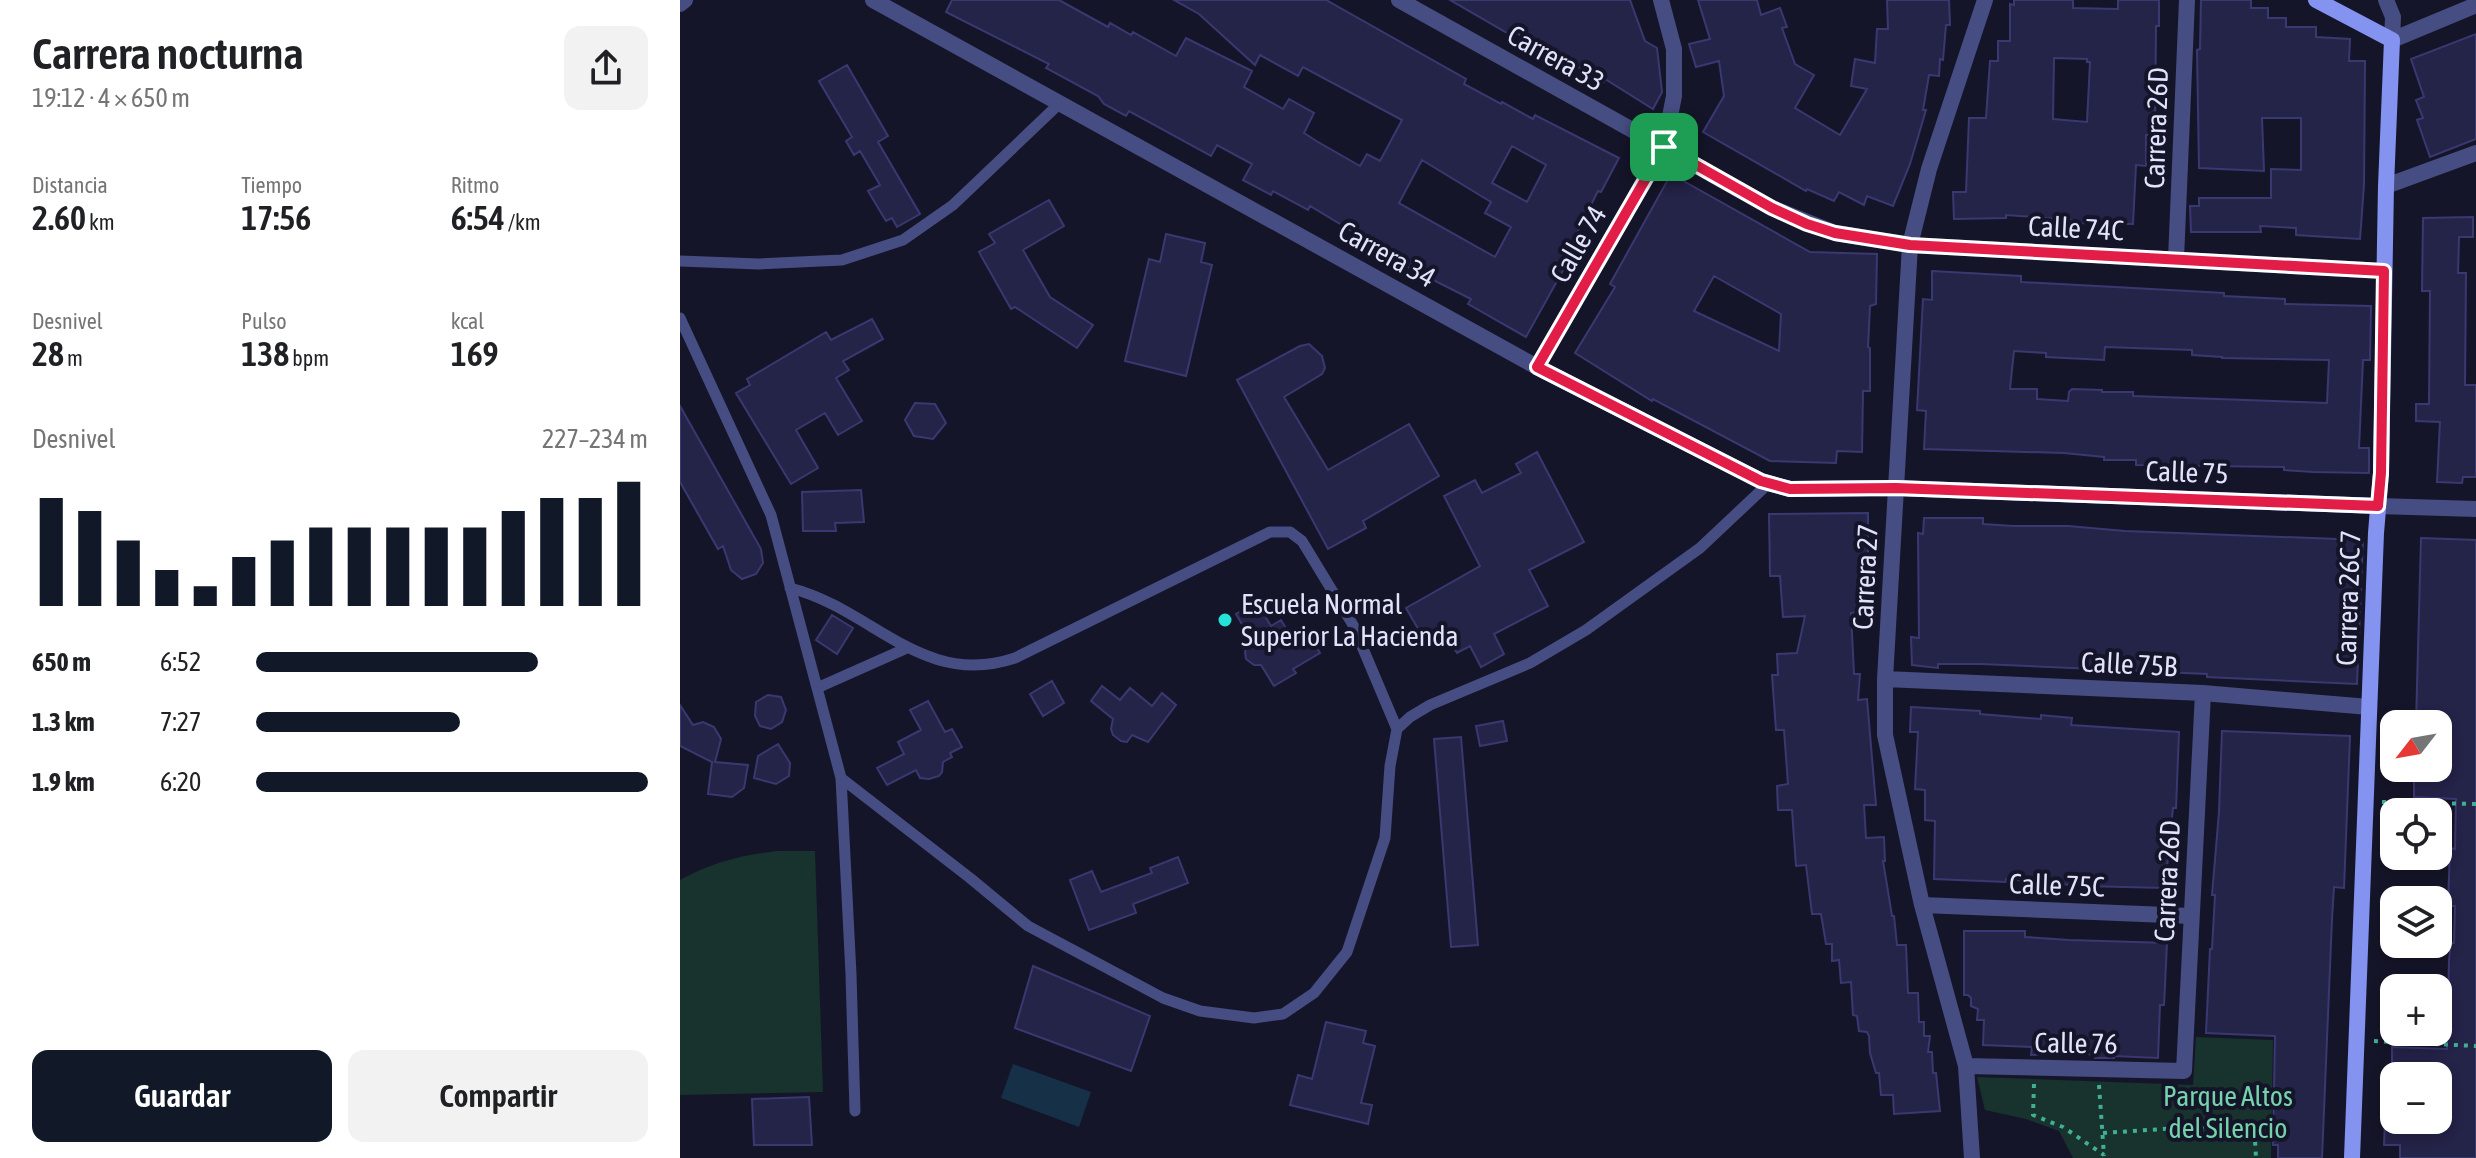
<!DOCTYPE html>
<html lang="es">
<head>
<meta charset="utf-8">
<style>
	:root { --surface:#fff; --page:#f2f2f2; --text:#202124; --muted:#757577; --accent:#111827 }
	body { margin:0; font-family:"Asap Condensed",sans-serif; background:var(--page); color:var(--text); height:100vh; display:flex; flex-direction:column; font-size:30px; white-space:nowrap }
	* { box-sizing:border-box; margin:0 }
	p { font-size:26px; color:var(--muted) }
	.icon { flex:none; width:44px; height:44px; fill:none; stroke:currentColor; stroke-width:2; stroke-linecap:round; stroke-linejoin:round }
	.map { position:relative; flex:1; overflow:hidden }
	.sheet { display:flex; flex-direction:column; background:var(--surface); width:680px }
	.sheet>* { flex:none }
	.needle { width:52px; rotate:239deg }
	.tools { position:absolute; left:1700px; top:710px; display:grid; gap:16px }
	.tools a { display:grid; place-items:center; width:72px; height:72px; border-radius:16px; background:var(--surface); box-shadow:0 4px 12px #0003; font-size:40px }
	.pin { position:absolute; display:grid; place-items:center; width:68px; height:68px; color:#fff; margin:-34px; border-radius:16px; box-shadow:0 4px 12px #0006 }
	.round { display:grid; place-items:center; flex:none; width:84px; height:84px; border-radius:16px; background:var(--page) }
	.headline { display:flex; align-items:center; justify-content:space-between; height:136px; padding:0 32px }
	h1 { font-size:44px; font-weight:600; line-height:60px }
	.stats { display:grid; grid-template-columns:repeat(3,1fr); gap:12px; height:136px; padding:8px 32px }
	.stats div { display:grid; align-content:center }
	.stats b { font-size:34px; font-weight:600 }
	.stats small { font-size:22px; font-weight:400 }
	.stats p { font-size:22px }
	.chart { height:224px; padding:16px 32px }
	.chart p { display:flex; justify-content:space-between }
	.chart svg { width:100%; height:144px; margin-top:8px; stroke:var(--accent); stroke-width:6 }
	.action { display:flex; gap:16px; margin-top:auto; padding:16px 32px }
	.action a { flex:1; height:92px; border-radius:16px; background:var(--accent); color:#fff; font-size:32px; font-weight:600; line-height:92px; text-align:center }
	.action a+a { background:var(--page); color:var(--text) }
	ul { padding:0 32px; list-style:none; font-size:26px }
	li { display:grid; grid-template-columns:128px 96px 1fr; align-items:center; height:60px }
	li i { height:20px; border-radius:10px; background:var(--accent) }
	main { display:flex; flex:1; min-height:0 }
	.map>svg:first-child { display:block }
</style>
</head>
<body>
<main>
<section class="sheet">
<div class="headline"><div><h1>Carrera nocturna</h1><p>19:12 · 4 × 650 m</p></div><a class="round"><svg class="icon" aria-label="share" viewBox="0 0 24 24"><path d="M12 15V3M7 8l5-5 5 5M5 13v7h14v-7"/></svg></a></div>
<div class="stats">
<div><p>Distancia</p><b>2.60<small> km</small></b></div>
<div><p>Tiempo</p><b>17:56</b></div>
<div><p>Ritmo</p><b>6:54<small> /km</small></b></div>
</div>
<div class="stats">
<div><p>Desnivel</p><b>28<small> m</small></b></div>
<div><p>Pulso</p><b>138<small> bpm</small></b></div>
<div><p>kcal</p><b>169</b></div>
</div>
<div class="chart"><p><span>Desnivel</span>227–234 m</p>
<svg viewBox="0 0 160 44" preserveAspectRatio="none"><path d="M5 44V11M15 44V15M25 44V24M35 44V33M45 44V38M55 44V29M65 44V24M75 44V20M85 44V20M95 44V20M105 44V20M115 44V20M125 44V15M135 44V11M145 44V11M155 44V6"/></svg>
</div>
<ul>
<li><b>650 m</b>6:52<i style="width:72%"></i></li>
<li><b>1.3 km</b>7:27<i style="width:52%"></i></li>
<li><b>1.9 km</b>6:20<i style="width:100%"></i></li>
</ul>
<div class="action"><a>Guardar</a><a>Compartir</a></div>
</section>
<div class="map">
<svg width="1796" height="1158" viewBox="0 0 1796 1158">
	<rect width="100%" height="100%" fill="#151529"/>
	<path fill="#18322d" d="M97,851H135L143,1092L0,1095V880C32,862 62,855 97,851Z
		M1516,1037L1593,1040L1591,1158H1393L1379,1131L1346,1119L1305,1110L1297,1077L1513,1085Z"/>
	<path fill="#153047" d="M333,1064L411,1092L399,1127L321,1098Z"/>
	<path fill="#242348" stroke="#3a3871" stroke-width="2" fill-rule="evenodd" d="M272,0H379L428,27L430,23L451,35L453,32L496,56L506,38L572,71L564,87L603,109L609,99L634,113L624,133L638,142L680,166L687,154L700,161L722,120L623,67L618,76L580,55L575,65L519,14L494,0H646L786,79L784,84L821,104L822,102L853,119L855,115L939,158L921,192L918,191L882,263L886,265L846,337L788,304L791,299L682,244L685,239L630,206L628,210L593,191L591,195L563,180L572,164L537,145L531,156L449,111L446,116L424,104L418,96L366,68L369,64L266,12ZM832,146L866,165L847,202L812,183ZM742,160L811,202L805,213L831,227L815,257L719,203Z
		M770,0H950L965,41L977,48L982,92L973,109L925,79L924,82L831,30L829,34Z
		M1018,0H1077L1081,15L1100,8L1107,27L1102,28L1115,64L1134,75L1115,108L1160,135L1187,89L1171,86L1175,59L1195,63L1197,29H1208L1207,0H1269L1270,25H1266L1263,60L1260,59L1259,76L1249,75L1243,110H1246L1230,164L1213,206L1187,196L1184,205L1159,192L1154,201L1127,189L1126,191L1023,132L1044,96L1039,61L1016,67L1009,44L1030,39Z
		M1334,0H1393V8L1438,9V0H1479V26H1476L1475,135H1466V166L1456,165L1453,224L1392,223V220L1326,215V218L1274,219L1273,192H1286L1289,118H1306L1310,61H1318V41H1330V4L1334,5ZM1374,58L1407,59V62H1410L1407,122L1373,119Z
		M1521,0H1571V8H1588V18H1606V27H1636V37L1670,39L1669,61H1685L1684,185L1680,239L1616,235V228L1580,226L1581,232H1511L1510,206H1519V198H1591V169L1621,170V118H1582L1584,171L1519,168L1517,50L1520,49Z
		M1796,34V139L1750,157L1737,120L1743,118L1736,100L1744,97L1731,59Z
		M167,65L208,136L198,142L240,214L217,227L212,218L206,221L188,191L200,185L180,151L174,155L166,141L172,137L139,81Z
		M991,174L1130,252L1197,254L1196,304L1190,306L1188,347L1190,348V391H1183L1182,452L1157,451L1156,463L1090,461L973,399L972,401L895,353L935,287L930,284ZM1034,276L1101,314L1099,351L1014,311Z
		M369,200L384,226L343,250L370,297L413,325L397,348L335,307L331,309L299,252L315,243L309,234Z
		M1793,217V237H1779L1778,273H1786L1785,385H1796V477H1783L1782,483L1757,482L1760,422L1736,421V404H1749L1750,291H1742L1743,218Z
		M486,234L525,243L521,262L532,265L506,376L445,361L469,259L480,262Z
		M1252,271L1341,276V282L1544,293V296L1605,299V304L1691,306L1690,360H1683L1679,448H1689V473L1633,472L1604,470V467L1456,465V460H1424V457L1384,453L1244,449L1246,411L1237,410L1243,299L1252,300ZM1425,347L1512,350V355L1542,357V358L1649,360L1647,403L1453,396V392H1422V390L1392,389L1389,392L1388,401L1357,399V389H1330L1334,351L1366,353V357L1424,360Z
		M192,319L203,339L163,361L169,370L156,378L182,421L158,435L145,413L116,430L138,468L111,484L56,393L70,385L67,379L146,332L151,340Z
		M629,344L642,356L645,368L642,374L604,397L648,470L729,424L759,476L683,521L686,528L648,549L557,380L620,346Z
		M235,403L255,404L266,423L253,439L234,436L225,420Z
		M0,406L81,549L83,563L76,574L62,579L51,570L43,546L38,549L0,482Z
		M857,452L904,542L849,570L868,606L814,634L824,654L801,667L790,646L777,653L763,629L744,639L726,608L800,566L764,496L795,480L802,493L841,473L836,464Z
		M181,490L184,522L155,523L156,531H123L122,492Z
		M1188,513V575H1179L1178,612L1171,613L1174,674H1180L1178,700L1187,699L1196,805H1184L1186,838L1204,837L1205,861H1203L1212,916H1214L1217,945H1226L1228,993H1238L1239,1022H1244V1036H1250L1248,1052H1252L1253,1073H1256L1260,1111L1214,1114L1213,1095H1201L1199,1073H1196L1190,1053L1189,1036L1187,1032L1179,1031L1177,1016L1173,1015L1171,982L1161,983L1159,960L1152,961V944H1146L1141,914H1132L1126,865L1116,866L1112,810H1098L1097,786L1108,784L1104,730H1096L1092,675H1098L1097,654L1117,653L1125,616L1103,617L1100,576H1090L1089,514Z
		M1244,518H1303V524L1333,526H1388L1445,531L1683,540L1677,684L1527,677V674L1301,664H1258V668L1232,665L1231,637L1239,638L1238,533L1243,534Z
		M1741,538L1796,540V1158H1720V1145H1704L1705,1120H1758V1076H1712V1047L1767,1049L1769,960L1771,943H1774L1775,906H1768L1770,848L1775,849L1776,799L1734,797V768H1758V724H1736Z
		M576,602L591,626L601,620L615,643L629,635L640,653L613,669L616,673L594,686L581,665H574L566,659L565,652L570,638L556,614Z
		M152,615L173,628L157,654L136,640Z
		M372,681L384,703L363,716L350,694Z
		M422,686L440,700L450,688L472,706L482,693L496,705L468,742L452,735L447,742L441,741L433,735L431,729L433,719L411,701Z
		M88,695L101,697L106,710L102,722L91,729L80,726L75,716L76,702Z
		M248,701L265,732L272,729L282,747L270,753L272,757L263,762L262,772L259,776L249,779L240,778L236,770L207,785L197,768L224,754L218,742L241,730L230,710Z
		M0,705L13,725L23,722L34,727L41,739L35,762L68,765L64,788L52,797L28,794L32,762L0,746Z
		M1231,707L1300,711V714L1361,719V715L1392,718L1391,725L1499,732L1496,808H1493L1485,888L1403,886L1326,879V882L1254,879L1255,821L1245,820V790L1235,789L1238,732H1230Z
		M823,721L827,741L800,746L796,726Z
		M1542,731L1670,736L1664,888L1654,887L1652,919L1642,1158H1598V1145H1593L1595,1036L1526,1033L1530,949H1532L1535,895H1532L1539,812Z
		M781,737L798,945L771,947L754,739Z
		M98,744L110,763L109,776L96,784L74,778L78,756Z
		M498,857L508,883L453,904L456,913L409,930L390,880L412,871L421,892L472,873L470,868Z
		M1284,931H1345V937L1389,940L1487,943L1484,1005H1480L1478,1058L1434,1056V1058H1415V1055L1371,1049V1054L1351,1055L1352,1047L1303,1045L1304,1020H1297L1298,1009L1291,1006V998L1288,995H1284Z
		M353,966L470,1016L451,1071L335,1028Z
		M646,1022L686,1031L683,1043L695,1046L681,1103L692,1105L688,1124L610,1105L618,1075L632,1079Z
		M129,1097L132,1145H74L72,1099Z"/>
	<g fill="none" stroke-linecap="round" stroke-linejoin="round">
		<path stroke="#41ae96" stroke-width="4" stroke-dasharray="4 6" stroke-linecap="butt" d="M1702,802L1796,804
			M1694,1041L1796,1046
			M1354,1084L1353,1115L1383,1127L1424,1155
			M1419,1085L1424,1156
			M1423,1133L1574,1123L1576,1158"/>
		<path stroke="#464d82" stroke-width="11" d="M0,261L79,264L162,260L223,240L273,205L380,103
			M0,318L91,515L161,778L171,974L175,1111
			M110,588C193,609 242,689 335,658L590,532H610L622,541L673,625L717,729
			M137,688L227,648
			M161,778L290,878L348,926L483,998L520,1011L574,1018L603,1014L634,993L667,952L705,838L710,766L717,729L730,717L750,705L850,663L906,630L1020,548L1089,483"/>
		<path stroke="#464d82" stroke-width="16" d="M193,0L857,367L984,147L994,96V49L981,0
			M719,0L1092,208L1155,233L1230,245L1704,271
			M1706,0L1713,17L1712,40L1796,5
			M0,4L5,0
			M1706,186L1796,153
			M1496,259L1507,0
			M1698,506L1796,509
			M1205,679L1523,693L1689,707
			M1242,905L1511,916
			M1286,1066L1504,1071L1523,693
			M1292,1158L1286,1066L1242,905L1205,735V679L1230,245L1249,169L1305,0"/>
		<path stroke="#8493ef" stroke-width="16" d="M1636,0L1712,40L1706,186L1701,473L1696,533L1672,1158
			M857,367L1081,481L1110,489L1216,488L1698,506"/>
	</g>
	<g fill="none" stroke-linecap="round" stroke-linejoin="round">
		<g stroke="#fff" stroke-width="16">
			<path id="route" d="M984,147L1092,208L1127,224L1155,233L1230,245L1704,271L1701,473L1698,506L1216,488L1110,489L1081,481L857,367Z"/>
		</g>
		<use href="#route" stroke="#e11d48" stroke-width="10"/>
	</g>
	<circle fill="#25e2d6" stroke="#151529" stroke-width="3" cx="545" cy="620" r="8"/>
	<g text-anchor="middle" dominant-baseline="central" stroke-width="8" stroke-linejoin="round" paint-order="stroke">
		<g font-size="28" fill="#e1e2fb" stroke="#151529">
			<text transform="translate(876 58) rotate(29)">Carrera 33</text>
			<text transform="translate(1476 128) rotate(-88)">Carrera 26D</text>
			<text transform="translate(1396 228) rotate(3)">Calle 74C</text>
			<text transform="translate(898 244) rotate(-60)">Calle 74</text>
			<text transform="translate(707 254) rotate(29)">Carrera 34</text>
			<text transform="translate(1507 472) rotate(2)">Calle 75</text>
			<text transform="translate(1185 577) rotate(-87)">Carrera 27</text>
			<text transform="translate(1668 598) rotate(-88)">Carrera 26C 7</text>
			<text transform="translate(1449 664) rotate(3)">Calle 75B</text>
			<text transform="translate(1487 881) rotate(-87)">Carrera 26D</text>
			<text transform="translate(1377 885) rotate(2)">Calle 75C</text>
			<text transform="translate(1396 1043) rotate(1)">Calle 76</text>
		</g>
		<g font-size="28" fill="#e1e2fb" stroke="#151529" text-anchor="start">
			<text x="561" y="604">Escuela Normal<tspan x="561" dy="32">Superior La Hacienda</tspan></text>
		</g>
		<g font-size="28" fill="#75d3ac" stroke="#151529">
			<text x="1548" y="1096">Parque Altos<tspan x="1548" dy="32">del Silencio</tspan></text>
		</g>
	</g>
</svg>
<div class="tools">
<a><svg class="needle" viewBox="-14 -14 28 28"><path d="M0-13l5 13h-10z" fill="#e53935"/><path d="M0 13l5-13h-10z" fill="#757577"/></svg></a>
<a><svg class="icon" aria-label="locate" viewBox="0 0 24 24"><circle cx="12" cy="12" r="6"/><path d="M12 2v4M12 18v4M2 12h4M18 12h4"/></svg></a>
<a><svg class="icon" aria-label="layers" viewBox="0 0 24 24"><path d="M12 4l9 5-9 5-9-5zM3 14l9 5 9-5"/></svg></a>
<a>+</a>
<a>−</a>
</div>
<div class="pin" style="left:984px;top:147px;background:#1e9e55"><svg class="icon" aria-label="arrive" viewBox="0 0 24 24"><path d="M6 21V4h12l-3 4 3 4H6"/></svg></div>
</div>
</main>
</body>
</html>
